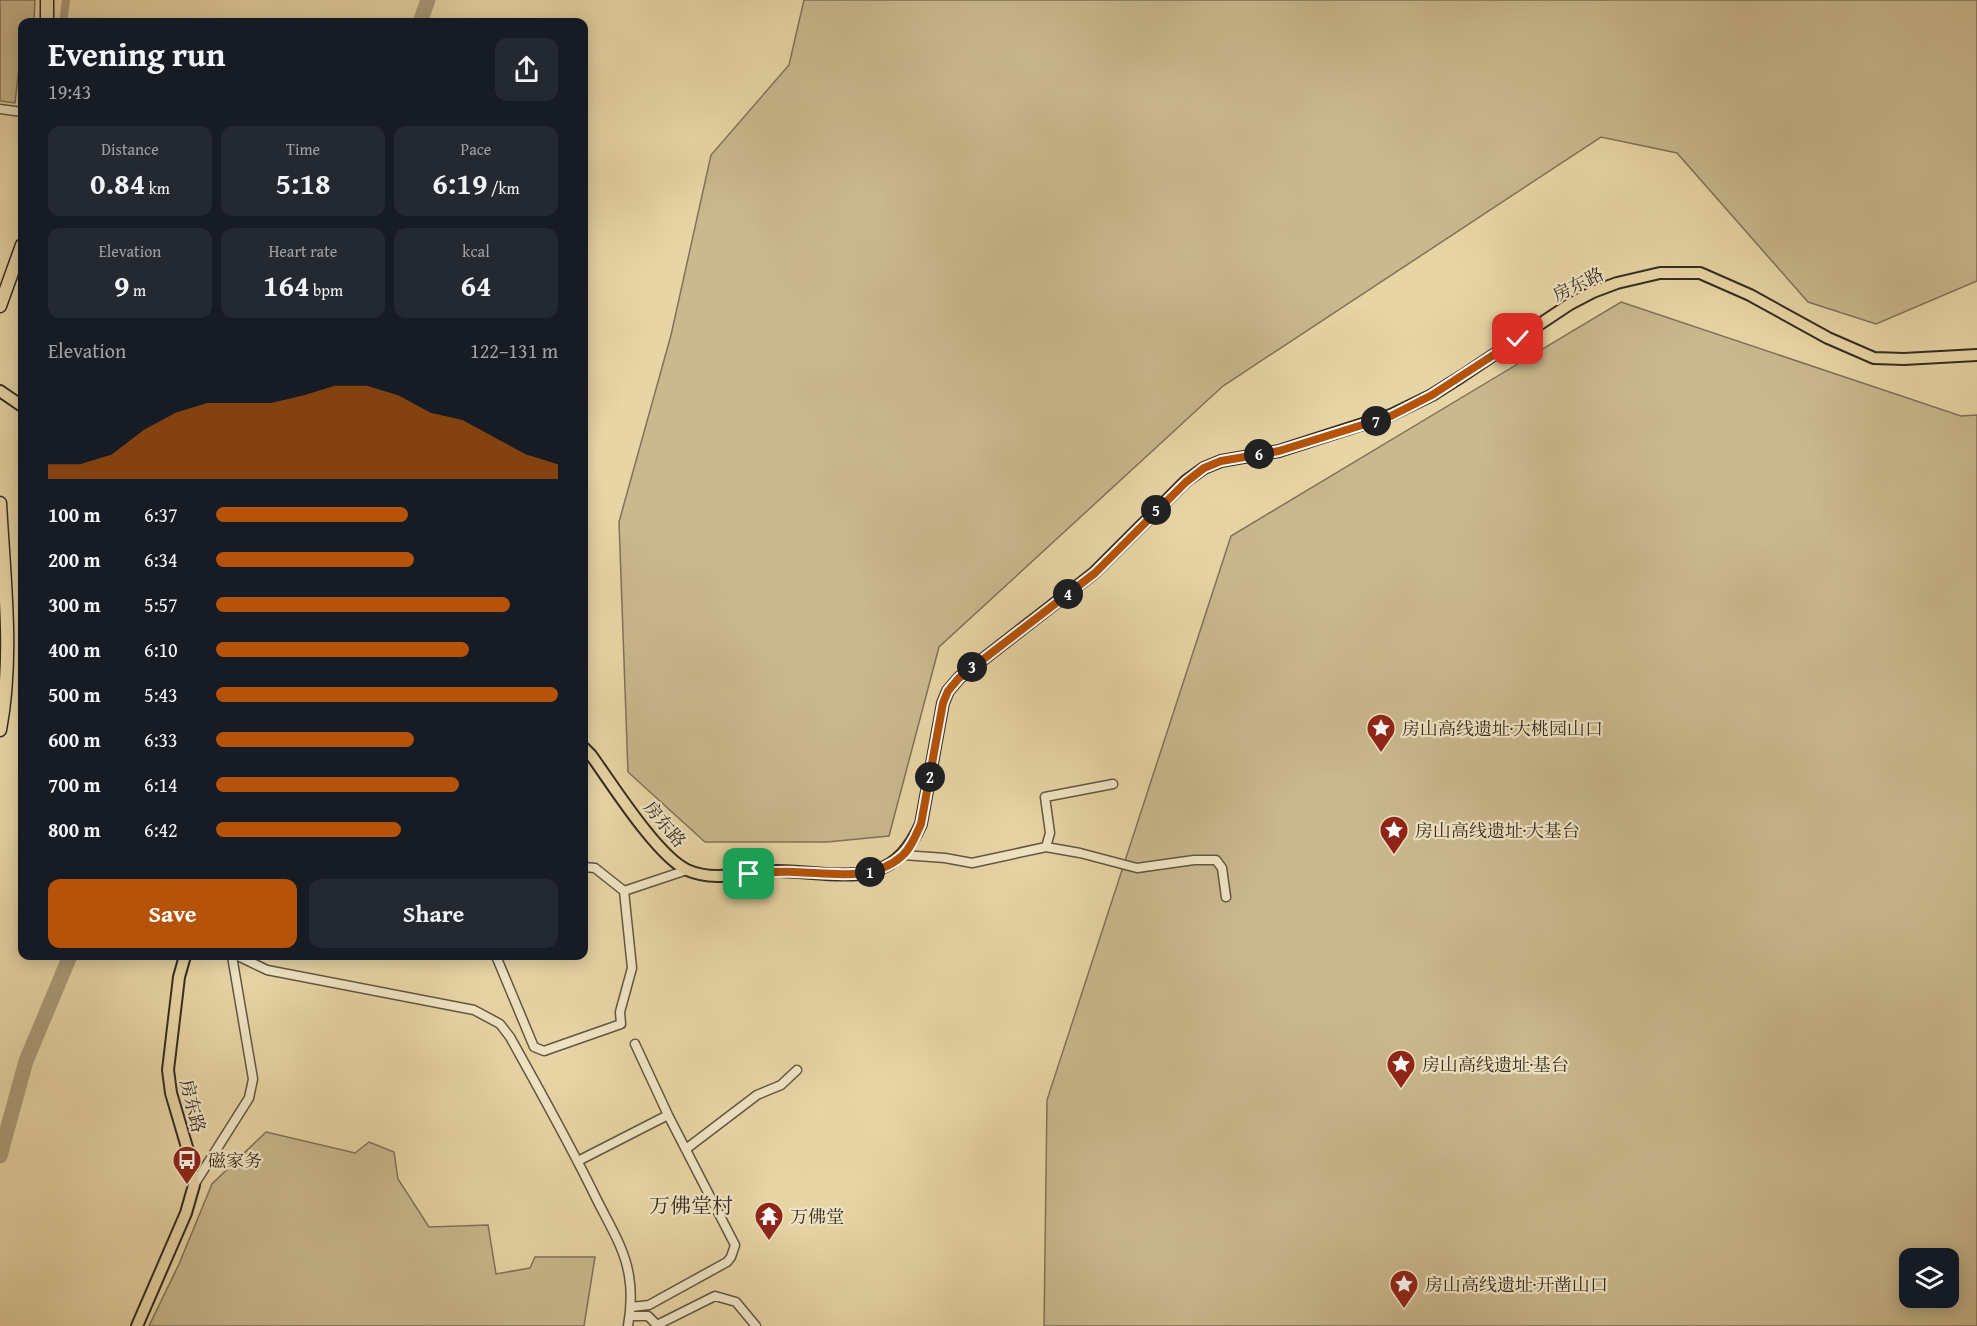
<!DOCTYPE html>
<html lang="en">
<head>
<meta charset="utf-8">
<style>
	:root { --surface:#171b24; --page:#242831; --text:#f1f3f6; --muted:#9ea1a6; --accent:#b45309 }
	body { margin:0; font-family:"Gentium Book Plus","Noto Serif SC",serif; background:var(--page); color:var(--text); height:100vh; display:flex; flex-direction:column; font-size:22px; white-space:nowrap }
	* { box-sizing:border-box; margin:0 }
	p { font-size:20px; color:var(--muted) }
	.icon { flex:none; width:33px; height:33px; fill:none; stroke:currentColor; stroke-width:2; stroke-linecap:round; stroke-linejoin:round }
	.map { position:relative; flex:1; overflow:hidden }
	.details { position:absolute; left:18px; top:18px; width:570px; height:942px; display:flex; flex-direction:column; background:var(--surface); border-radius:12px; box-shadow:0 3px 15px #0003 }
	.details>* { flex:none }
	.buttons { position:absolute; left:1899px; top:1248px; display:grid; gap:12px }
	.buttons a { display:grid; place-items:center; width:60px; height:60px; border-radius:12px; background:var(--surface); box-shadow:0 3px 15px #0003; font-size:30px }
	.pin { position:absolute; display:grid; place-items:center; width:51px; height:51px; color:#fff; margin:-26px; border-radius:12px; box-shadow:0 3px 9px #0006 }
	.km { position:absolute; width:30px; height:30px; margin:-15px; border-radius:50%; background:#222; color:#fff; font-size:16px; line-height:30px; text-align:center }
	.round { display:grid; place-items:center; flex:none; width:63px; height:63px; border-radius:12px; background:var(--page) }
	.summary { display:flex; align-items:center; justify-content:space-between; height:102px; padding:0 30px }
	h1 { font-size:33px; font-weight:800; line-height:45px }
	.stats { display:grid; grid-template-columns:repeat(3,1fr); gap:9px; height:102px; padding:6px 30px }
	.stats div { display:grid; align-content:center; border-radius:12px; background:var(--page); text-align:center }
	.stats b { font-size:30px; font-weight:800 }
	.stats small { font-size:16px; font-weight:400 }
	.stats p { font-size:16px }
	.chart { height:168px; padding:12px 30px }
	.chart p { display:flex; justify-content:space-between }
	.chart svg { width:100%; height:108px; margin-top:6px; fill:var(--accent); opacity:.7 }
	.action { display:flex; gap:12px; margin-top:auto; padding:12px 30px }
	.action a { flex:1; height:69px; border-radius:12px; background:var(--accent); color:#fff; font-size:24px; font-weight:800; line-height:69px; text-align:center }
	.action a+a { background:var(--page); color:var(--text) }
	ul { padding:0 30px; list-style:none; font-size:20px }
	li { display:grid; grid-template-columns:96px 72px 1fr; align-items:center; height:45px }
	li i { height:15px; border-radius:8px; background:var(--accent) }
	.map>svg:first-child { display:block }
</style>
</head>
<body>
<div class="map">
<svg width="1977" height="1326" viewBox="0 0 1977 1326">
	<rect width="100%" height="100%" fill="#e8d5a5"/>
	<filter id="stains"><feTurbulence type="fractalNoise" baseFrequency=".00333" numOctaves="4"/><feColorMatrix values="0 0 0 0 .2 0 0 0 0 .09 0 0 0 0 .02 0 0 0 .5 -.17"/></filter>
	<radialGradient id="worn" r=".72"><stop offset=".6" stop-color="#630" stop-opacity="0"/><stop offset="1" stop-color="#630" stop-opacity=".3"/></radialGradient>
	<path fill="#cab88e" stroke="#807257" stroke-width="1.5" fill-rule="evenodd" d="M0,0H35L34,20L32,22H22V41L15,103L0,101Z
		M804,0H1977V281L1876,324L1808,302L1677,153L1601,137L1223,386L939,647L889,836L827,842H705L628,772L619,522L671,335L711,155L789,65Z
		M1621,302L1961,416L1977,415V1326H1044L1047,1100L1231,536ZM1910,1258H1948V1298H1910Z
		M266,1132L355,1153L369,1142L394,1152L398,1179L429,1227L488,1225L496,1274L530,1268L535,1257H595L584,1326H149L179,1264L212,1184Z"/>
	<g fill="none" stroke-linecap="round" stroke-linejoin="round">
		<path stroke="#ab9b78" stroke-width="8" d="M63,22L66,0"/>
		<path stroke="#ab9b78" stroke-width="15" d="M420,22L428,0
			M0,1156L26,1061L70,956"/>
		<g stroke="#625641" stroke-width="11">
			<path id="minor" d="M0,109L22,112
				M1046,847L1050,833L1045,797L1113,784
				M903,855L945,858L972,863L1046,847L1080,853L1137,868L1194,860H1216L1222,868L1226,897
				M624,891L687,870
				M238,956L267,970L474,1010L500,1024L510,1037C540,1091 570,1144 597,1200C609,1224 625,1249 629,1276C632,1293 631,1309 628,1326
				M496,956L534,1047L544,1051L621,1024L620,1012L632,968L624,891L595,868L584,867
				M686,1149L757,1095L781,1085L797,1070
				M578,1161L668,1115
				M194,1185L249,1098L253,1079L232,956
				M631,1307L649,1305L727,1262L731,1257L735,1245L668,1115L635,1044
				M630,1316H648L658,1326
				M657,1325L715,1296L736,1302L756,1326"/>
		</g>
		<g stroke="#362b20" stroke-width="14">
			<path id="major" d="M0,391L22,406
				M584,748L591,755C612,784 657,856 687,870C716,883 748,871 778,871C806,871 849,879 874,871C898,864 911,846 921,824L943,703L948,691L959,678L1094,573L1186,481L1204,468L1221,461L1279,451L1391,415L1432,395L1462,376L1570,304L1593,292L1617,283L1660,273H1700L1750,295L1828,338L1874,358L1904,359L1977,355
				M137,1326L186,1213L194,1185L189,1154L171,1093L168,1070L179,977L185,956"/>
		</g>
		<g stroke="#362b20" stroke-width="15">
			<path id="highway" d="M47,22V0
				M0,306L22,245
				M0,503C4,578 14,656 0,730"/>
		</g>
		<use href="#minor" stroke="#f0e4c4" stroke-width="8"/>
		<use href="#major" stroke="#e8d5a5" stroke-width="10"/>
		<use href="#highway" stroke="#e8d5a5" stroke-width="12"/>
	</g>
	<g fill="none" stroke-linecap="round" stroke-linejoin="round">
		<g stroke="#fff" stroke-width="12">
			<path id="route" d="M749,874C765,873 780,871 795,872C831,873 873,882 902,856C911,848 916,835 921,824L943,703L948,691L959,678L1095,573L1186,482L1204,468L1221,461L1279,451L1391,416L1432,395L1518,339"/>
		</g>
		<use href="#route" stroke="#b45309" stroke-width="8"/>
	</g>
	<defs>
		<g id="sight-pin" transform="scale(1.5)"><path d="M0 17L-7.5 6A9.5 9.5 0 1 1 7.5 6Z" fill="#8f2418" stroke="#f0e4c4"/><path d="M0-6L1.8-2.2L6-1.7L2.9 1.2L3.7 5.4L0 3.3L-3.7 5.4L-2.9 1.2L-6-1.7L-1.8-2.2Z" fill="#fff"/></g>
		<g id="bus-pin" transform="scale(1.5)"><path d="M0 17L-7.5 6A9.5 9.5 0 1 1 7.5 6Z" fill="#8f2418" stroke="#f0e4c4"/><path d="M-5-6H5V4H4V6H2V4H-2V6H-4V4H-5ZM-3.5-4V0h7V-4ZM-3.5 1.2v1.5H-2V1.2ZM2 1.2v1.5H3.5V1.2Z" fill="#fff"/></g>
		<g id="temple-pin" transform="scale(1.5)"><path d="M0 17L-7.5 6A9.5 9.5 0 1 1 7.5 6Z" fill="#8f2418" stroke="#f0e4c4"/><path d="M0-6L5-2H3V0L6.5 2.5H4V6H1.5V3h-3V6H-4V2.5H-6.5L-3 0V-2H-5Z" fill="#fff"/></g>
	</defs>
	<g fill-rule="evenodd">
		<use href="#sight-pin" x="1381" y="728"/>
		<use href="#sight-pin" x="1394" y="830"/>
		<use href="#sight-pin" x="1401" y="1064"/>
		<use href="#bus-pin" x="187" y="1160"/>
		<use href="#temple-pin" x="769" y="1216"/>
		<use href="#sight-pin" x="1404" y="1284"/>
	</g>
	<g text-anchor="middle" dominant-baseline="central" stroke-width="4.5" stroke-linejoin="round" paint-order="stroke">
		<g font-size="18" fill="#362b20" stroke="#f0e4c4">
			<text transform="translate(1578 284) rotate(-26)">房东路</text>
			<text transform="translate(665 824) rotate(50)">房东路</text>
			<text transform="translate(193 1106) rotate(76)">房东路</text>
		</g>
		<g font-size="18" fill="#362b20" stroke="#f0e4c4" text-anchor="start">
			<text x="1402" y="728">房山高线遗址·大桃园山口</text>
			<text x="1415" y="830">房山高线遗址·大基台</text>
			<text x="1422" y="1064">房山高线遗址·基台</text>
			<text x="208" y="1160">磁家务</text>
			<text x="790" y="1216">万佛堂</text>
			<text x="1425" y="1284">房山高线遗址·开凿山口</text>
		</g>
		<g font-size="21" fill="#362b20" stroke="#f0e4c4">
			<text x="691" y="1205">万佛堂村</text>
		</g>
	</g>
	<rect width="100%" height="100%" filter="url(#stains)"/>
	<rect width="100%" height="100%" fill="url(#worn)"/>
</svg>
<div class="buttons">
<a><svg class="icon" aria-label="layers" viewBox="0 0 24 24"><path d="M12 4l9 5-9 5-9-5zM3 14l9 5 9-5"/></svg></a>
</div>
<div class="pin" style="left:749px;top:874px;background:#1e9e55"><svg class="icon" aria-label="arrive" viewBox="0 0 24 24"><path d="M6 21V4h12l-3 4 3 4H6"/></svg></div>
<div class="pin" style="left:1518px;top:339px;background:#d93025"><svg class="icon" aria-label="check" viewBox="0 0 24 24"><path d="M5 12l5 5 9-10"/></svg></div>
<b class="km" style="left:870px;top:872px">1</b>
<b class="km" style="left:930px;top:777px">2</b>
<b class="km" style="left:972px;top:667px">3</b>
<b class="km" style="left:1068px;top:594px">4</b>
<b class="km" style="left:1156px;top:510px">5</b>
<b class="km" style="left:1259px;top:454px">6</b>
<b class="km" style="left:1376px;top:421px">7</b>
<section class="details">
<div class="summary"><div><h1>Evening run</h1><p>19:43</p></div><a class="round"><svg class="icon" aria-label="share" viewBox="0 0 24 24"><path d="M12 15V3M7 8l5-5 5 5M5 13v7h14v-7"/></svg></a></div>
<div class="stats">
<div><p>Distance</p><b>0.84<small> km</small></b></div>
<div><p>Time</p><b>5:18</b></div>
<div><p>Pace</p><b>6:19<small> /km</small></b></div>
</div>
<div class="stats">
<div><p>Elevation</p><b>9<small> m</small></b></div>
<div><p>Heart rate</p><b>164<small> bpm</small></b></div>
<div><p>kcal</p><b>64</b></div>
</div>
<div class="chart"><p><span>Elevation</span>122–131 m</p>
<svg viewBox="0 0 160 44" preserveAspectRatio="none"><path d="M0 44V38L10 38L20 34L30 24L40 17L50 13L60 13L70 13L80 10L90 6L100 6L110 10L120 17L130 20L140 27L150 34L160 38V44z"/></svg>
</div>
<ul>
<li><b>100 m</b>6:37<i style="width:56%"></i></li>
<li><b>200 m</b>6:34<i style="width:58%"></i></li>
<li><b>300 m</b>5:57<i style="width:86%"></i></li>
<li><b>400 m</b>6:10<i style="width:74%"></i></li>
<li><b>500 m</b>5:43<i style="width:100%"></i></li>
<li><b>600 m</b>6:33<i style="width:58%"></i></li>
<li><b>700 m</b>6:14<i style="width:71%"></i></li>
<li><b>800 m</b>6:42<i style="width:54%"></i></li>
</ul>
<div class="action"><a>Save</a><a>Share</a></div>
</section>
</div>
</body>
</html>
